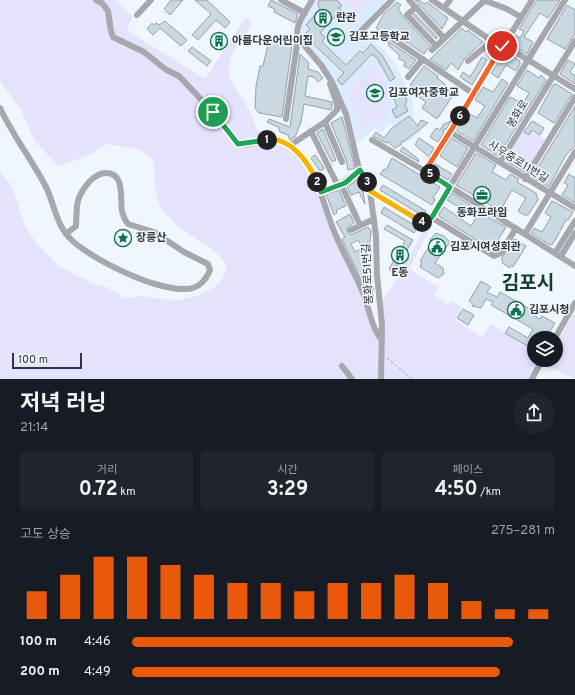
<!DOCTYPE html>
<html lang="ko">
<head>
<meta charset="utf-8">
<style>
	:root { --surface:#171b24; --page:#20242c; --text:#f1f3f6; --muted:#9ea1a6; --accent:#ea580c }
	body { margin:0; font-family:Overpass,"Noto Sans KR",sans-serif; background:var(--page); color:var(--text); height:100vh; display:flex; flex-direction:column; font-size:15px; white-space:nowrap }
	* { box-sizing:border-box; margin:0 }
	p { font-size:13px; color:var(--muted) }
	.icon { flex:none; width:22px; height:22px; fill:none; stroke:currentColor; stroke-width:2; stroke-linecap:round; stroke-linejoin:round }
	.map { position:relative; height:379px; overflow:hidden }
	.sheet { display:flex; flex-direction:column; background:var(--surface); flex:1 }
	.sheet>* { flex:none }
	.controls { position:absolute; left:527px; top:331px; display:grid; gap:8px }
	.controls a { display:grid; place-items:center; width:36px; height:36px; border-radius:50%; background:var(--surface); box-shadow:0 2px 6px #0003; font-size:20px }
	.scale { position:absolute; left:12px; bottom:10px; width:70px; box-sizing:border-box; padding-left:4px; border:2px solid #32363b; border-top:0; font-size:11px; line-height:14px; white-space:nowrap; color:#32363b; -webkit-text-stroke:3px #f0f6fd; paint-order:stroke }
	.pin { position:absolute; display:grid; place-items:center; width:34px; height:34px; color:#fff; margin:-17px; border:2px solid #fff; border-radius:50%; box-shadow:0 1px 4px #0007 }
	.km { position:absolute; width:20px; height:20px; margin:-10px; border-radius:50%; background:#222; color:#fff; font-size:11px; line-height:20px; text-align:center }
	.round { display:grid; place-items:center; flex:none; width:42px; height:42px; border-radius:21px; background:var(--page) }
	.summary { display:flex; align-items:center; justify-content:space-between; height:68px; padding:0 20px }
	h1 { font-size:22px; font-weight:700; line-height:30px }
	.figures { display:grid; grid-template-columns:repeat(3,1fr); gap:6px; height:68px; padding:4px 20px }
	.figures div { display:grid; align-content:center; border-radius:6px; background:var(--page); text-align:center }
	.figures b { font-size:20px; font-weight:700 }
	.figures small { font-size:11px; font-weight:400 }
	.figures p { font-size:11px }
	.chart { height:112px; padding:8px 20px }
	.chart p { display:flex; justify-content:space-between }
	.chart svg { width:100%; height:72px; margin-top:4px; stroke:var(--accent); stroke-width:6 }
	ul { padding:0 20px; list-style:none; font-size:13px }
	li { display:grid; grid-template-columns:64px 48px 1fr; align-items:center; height:30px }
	li i { height:10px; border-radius:5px; background:var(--accent) }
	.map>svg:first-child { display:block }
</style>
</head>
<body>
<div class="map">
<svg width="575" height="379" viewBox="0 0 575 379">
	<rect width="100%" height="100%" fill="#f0f6fd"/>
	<path fill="#dcecfe" d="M313,0H387L376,12L368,31L371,39L387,53L397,66L412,100L415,120L422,130L407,143L390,123L381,133L374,128L365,138L355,144L348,113L333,77L301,34V26Z"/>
	<path fill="#e4e2fd" d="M0,0H116L133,17L127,27L130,32L205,79L244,20L248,18L251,22C251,27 247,31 244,35C234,48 225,64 230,80L250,111L257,130L284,144L307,164L352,271L378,340L380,342L382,300L393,285L424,230L427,229L428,232L409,269L439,287L434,295L449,305L452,301L462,307L455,320L482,337L491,324L534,352V360H538L528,379H0V171L12,187L25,226L38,245L60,267L94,284L108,288L124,298L143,296L175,301L198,296L216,286L223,278L227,267C214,240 171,233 158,201C154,191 155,175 154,164L152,159L141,150L106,144L92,154L58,166L35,141L21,110L0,81Z
		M343,0H370L356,14Z
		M374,64L387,86L386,113L389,117L363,129L347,92Z
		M524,127L547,140L529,168L507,154Z
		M575,311V379L546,366L548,360H556V345Z"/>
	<path fill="#c9d8e1" stroke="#93a1aa" d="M171,0H183L170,15L164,9Z
		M195,0H207L230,22L225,28L216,20L198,40L192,35L211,14Z
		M271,0L298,14L295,23L274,12L275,9L268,6Z
		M319,0H337L342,6L338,8L341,10L320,33L325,37L322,42L346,65L360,51L363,53L371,44L382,55L395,78L390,81L377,58L372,54L342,85L337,80L344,73L304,35L310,29L306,25L320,9L318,6Z
		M415,0H419L425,4L427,2L448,18L442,29Z
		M537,0H560L548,18L540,13L524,37L533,42L527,54L510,44L515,35L520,38L524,31L519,29Z
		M397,2L401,5L398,8L404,18L430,46L424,54L390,31H385L383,34L376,28L384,14Z
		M567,5L575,10V34L565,49L547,39Z
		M415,14L437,37L436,39L413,15Z
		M165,21L187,40L181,46L160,28L153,35L147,29L152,23L154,25L156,23L159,25Z
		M462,28L466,32L468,30L483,42L465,58L458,70L451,63L446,70L430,59Z
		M277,38L291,41V44L292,45L282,117L259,113L255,108L256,87L260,66H263L269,40L276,41Z
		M388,41L416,60L409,69L404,66L405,62L398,58L400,56L389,46Z
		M192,47L211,61L207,66L188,51Z
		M506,52L520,61V64L516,71L506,65L498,78L491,73Z
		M300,54L309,63L308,69L318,72L323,78L318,82L314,77L308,76L305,96L332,102V108L331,110L304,104L301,122L295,137L290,140L288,135L280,132L278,127L267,122L269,119L290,127Z
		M482,57L487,60L472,85L460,77L463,72L470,77Z
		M568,60L575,64L570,72L575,76V84L560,74Z
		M424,66L438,76L437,78L446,85L445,87L454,94L437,119L422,108L426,102L417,96L419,92L410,85Z
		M527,70L539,78L541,75L546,80L498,156L481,145L510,97L523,104L529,93L517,86Z
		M502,79L508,83L473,141L457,131V129L468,113L477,118L485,106L475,100L483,87L493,92Z
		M556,84L572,94L554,123L538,113L553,85Z
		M400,88L407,100L405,105L408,111L396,118L392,110L397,107L392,93Z
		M575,106V146L566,155L549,187L532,177Z
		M409,116L418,126L421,120L428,123L403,142L401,141L402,144L395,148L388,142L386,143L373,136L376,132L384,138L391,129Z
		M342,117L355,168L348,170L346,160L331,123Z
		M451,121L446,129L443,130L444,133L438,142L430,137L436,128L440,130L444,124Z
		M532,121L544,128L540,135L532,130L529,135L524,132Z
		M323,129L336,160L332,162L317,133Z
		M419,138L434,148L429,157L415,145Z
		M451,138L468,148L457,167L440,156Z
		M403,147L418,159L419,162L400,151Z
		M476,153L496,165L492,172L506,180L510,174L519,179L517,182L536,193L538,200L528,215H524L518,211L526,198L512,190L499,213L497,209L456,185Z
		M315,155L323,166L324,169L320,171L311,158Z
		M509,157L527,168L524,172L506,161Z
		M392,158L440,187L433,198L435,199L432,205L380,174L384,169L386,170Z
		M435,164L452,174L448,180L431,170Z
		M569,174L575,178V203L562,195L568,185L564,183Z
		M359,178L362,185L365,204L359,192L351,195L347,186L355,182L354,181Z
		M383,185L426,211L423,216L380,190Z
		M339,190L346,206L336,210L337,213L334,215L326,194Z
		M452,193L475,208V210L506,227L498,240L502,242L498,249L494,251L440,217L439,214L444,207L471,226L476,218L447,200Z
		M552,201L573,212L569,219L566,220L553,244L550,245L531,233L534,228L542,232L551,217L545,213Z
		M384,207L417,227L414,233L381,213Z
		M350,214L354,223L347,228L348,233L351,235L368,227L371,231L370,242L368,244L362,247L358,240L351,244L355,252L364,247L370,258V262L365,265L370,273L366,275L374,288L372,291L374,300L371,302L342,239L345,237L336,222Z
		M387,225L413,240L394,272L389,269L405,241L384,229Z
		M436,233L444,236L450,242L435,263L443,268L444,274L438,278L420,267L422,262L420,261L432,242L430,240Z
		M515,239L526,246L513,267L511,265L510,268L502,263L503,261L501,259Z
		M481,281L491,287L487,292L497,297L500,292L535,312L533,315L540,319L542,316L555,323L546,338H534V350L505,333L509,327L528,338L533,329L491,305L493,302L486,299L481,308L472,306L473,304L469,301Z
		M463,309L474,315L468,325L457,318Z"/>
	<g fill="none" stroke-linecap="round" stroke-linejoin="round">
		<path stroke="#a4a9af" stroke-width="1" stroke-dasharray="3 2" stroke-linecap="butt" d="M326,190L332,188
			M387,358L412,379"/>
		<path stroke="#a6a8ae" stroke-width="6" d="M96,0L102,3L108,11L111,31L113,37L144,52L165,69L179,76L213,112L236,142C251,151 270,131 286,143C319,167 320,197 334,231C343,253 355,273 364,295C369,309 372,329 382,340
			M281,0L305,13
			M312,0C306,12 294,25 298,38L321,65L332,82L346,114L358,165L370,191L376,236L377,275L382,325L381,379
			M409,0L444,38
			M432,0L492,41L512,50L575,89
			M483,0L507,9L521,17
			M416,7L407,15L436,46
			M444,8L450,0
			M137,15L151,0
			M361,31L392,0
			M387,35L474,94
			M432,50L484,1
			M468,61L492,41
			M408,77L423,59
			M0,108C13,136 32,160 46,187C54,203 55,220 66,234C84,257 156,291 185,289C198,289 205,282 210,270L208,264L184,252L154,232L128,224C125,220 123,216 122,211C120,198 125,173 106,173C100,173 95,176 90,181C75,198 77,204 76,226L66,234
			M286,119L298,38
			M325,122L342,162
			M311,131L338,186L360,170
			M450,132L575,208
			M372,140L425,171L575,266
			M289,146L325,122L337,110V104L330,84
			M500,162L575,41
			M425,171L532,0
			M525,179L575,97
			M341,184L360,225
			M370,191L423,222L425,223L431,217
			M516,228L501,253L494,256L431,217L565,0
			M351,230L374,219
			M525,234L575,152
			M555,253L575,221
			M561,256L575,233
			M555,338L575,303
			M342,366L352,379
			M532,379L542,360"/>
	</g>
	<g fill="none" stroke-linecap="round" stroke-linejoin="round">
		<g stroke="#fff" stroke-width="8">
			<path id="split-1" d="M213,112L238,144L267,140"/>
		</g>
		<g stroke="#fff" stroke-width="8">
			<path id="split-2" d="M267,140C290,136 309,163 317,182"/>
		</g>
		<g stroke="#fff" stroke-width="8">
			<path id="split-3" d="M317,182L321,192L345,183L360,170L367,182"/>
		</g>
		<g stroke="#fff" stroke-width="8">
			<path id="split-4" d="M367,182L370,191L422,222"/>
		</g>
		<g stroke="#fff" stroke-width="8">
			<path id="split-5" d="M422,222L425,223L432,217L450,187L430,174"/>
		</g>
		<g stroke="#fff" stroke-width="8">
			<path id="split-6" d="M430,174L425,171L460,116"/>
		</g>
		<g stroke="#fff" stroke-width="8">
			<path id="split-7" d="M460,116L502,46"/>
		</g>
		<use href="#split-1" stroke="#22a559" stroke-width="5"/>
		<use href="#split-2" stroke="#f5b400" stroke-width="5"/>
		<use href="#split-3" stroke="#22a559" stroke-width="5"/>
		<use href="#split-4" stroke="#f5b400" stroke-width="5"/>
		<use href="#split-5" stroke="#22a559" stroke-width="5"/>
		<use href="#split-6" stroke="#f0652b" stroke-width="5"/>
		<use href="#split-7" stroke="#f0652b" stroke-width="5"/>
	</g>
	<defs>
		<g id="building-ring" transform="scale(0.9)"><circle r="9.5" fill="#f0f6fd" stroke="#0a724a" stroke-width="1.5"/><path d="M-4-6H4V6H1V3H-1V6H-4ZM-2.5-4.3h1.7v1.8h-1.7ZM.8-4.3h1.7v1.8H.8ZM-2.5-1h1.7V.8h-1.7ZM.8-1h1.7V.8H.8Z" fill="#0a724a"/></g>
		<g id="school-ring" transform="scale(0.9)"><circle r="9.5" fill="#f0f6fd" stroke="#0a724a" stroke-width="1.5"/><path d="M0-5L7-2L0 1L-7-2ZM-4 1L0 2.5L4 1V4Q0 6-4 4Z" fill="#0a724a"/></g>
		<g id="office-ring" transform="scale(0.9)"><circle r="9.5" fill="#f0f6fd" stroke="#0a724a" stroke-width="1.5"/><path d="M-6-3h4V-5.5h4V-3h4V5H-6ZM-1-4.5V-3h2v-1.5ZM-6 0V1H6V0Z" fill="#0a724a"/></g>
		<g id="sight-ring" transform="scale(0.9)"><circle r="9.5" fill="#f0f6fd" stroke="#0a724a" stroke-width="1.5"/><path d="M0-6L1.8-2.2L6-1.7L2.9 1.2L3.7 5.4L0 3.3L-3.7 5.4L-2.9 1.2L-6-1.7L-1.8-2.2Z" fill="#0a724a"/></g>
		<g id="civic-ring" transform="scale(0.9)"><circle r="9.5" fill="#f0f6fd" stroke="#0a724a" stroke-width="1.5"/><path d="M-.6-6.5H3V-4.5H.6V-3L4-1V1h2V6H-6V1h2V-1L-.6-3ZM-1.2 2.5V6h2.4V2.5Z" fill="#0a724a"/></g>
	</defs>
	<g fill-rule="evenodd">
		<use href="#building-ring" x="323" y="18"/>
		<use href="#school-ring" x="336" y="37"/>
		<use href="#building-ring" x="219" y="41"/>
		<use href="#school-ring" x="375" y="93"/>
		<use href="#office-ring" x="482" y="195"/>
		<use href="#sight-ring" x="123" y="238"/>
		<use href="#civic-ring" x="437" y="247"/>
		<use href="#building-ring" x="400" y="255"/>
		<use href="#civic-ring" x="516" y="310"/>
	</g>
	<g text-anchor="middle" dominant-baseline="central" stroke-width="3" stroke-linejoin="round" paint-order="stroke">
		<g font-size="11" font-weight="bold" fill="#32363b" stroke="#f0f6fd" text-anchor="start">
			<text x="336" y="18">란관</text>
			<text x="349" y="37">김포고등학교</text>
			<text x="232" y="41">아름다운어린이집</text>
			<text x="388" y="93">김포여자중학교</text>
			<text x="482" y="213" text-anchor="middle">동화프라임</text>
			<text x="136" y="238">장릉산</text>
			<text x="450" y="247">김포시여성회관</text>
			<text x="400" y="273" text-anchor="middle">E동</text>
			<text x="529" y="310">김포시청</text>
		</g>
		<g font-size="11" fill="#32363b" stroke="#f0f6fd">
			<text transform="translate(518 114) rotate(-59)">봉화로</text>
			<text transform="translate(518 162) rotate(32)">사우중로11번길</text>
			<text transform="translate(368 274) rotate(-93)">봉화로51번길</text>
		</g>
		<g font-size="19" font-weight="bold" fill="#133e2a" stroke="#f0f6fd">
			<text x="528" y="284">김포시</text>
		</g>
	</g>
</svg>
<div class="controls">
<a><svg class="icon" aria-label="layers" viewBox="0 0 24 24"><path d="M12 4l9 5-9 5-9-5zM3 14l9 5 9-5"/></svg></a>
</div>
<div class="scale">100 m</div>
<div class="pin" style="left:213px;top:112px;background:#1e9e55"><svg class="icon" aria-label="arrive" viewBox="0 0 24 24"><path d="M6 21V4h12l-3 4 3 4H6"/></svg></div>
<div class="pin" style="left:502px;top:46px;background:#d93025"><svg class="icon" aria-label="check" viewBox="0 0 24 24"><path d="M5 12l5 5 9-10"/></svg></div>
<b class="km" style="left:267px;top:140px">1</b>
<b class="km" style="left:317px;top:182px">2</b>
<b class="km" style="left:367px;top:182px">3</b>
<b class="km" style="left:422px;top:222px">4</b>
<b class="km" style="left:430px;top:174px">5</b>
<b class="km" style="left:460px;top:116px">6</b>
</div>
<section class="sheet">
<div class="summary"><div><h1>저녁 러닝</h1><p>21:14</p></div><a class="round"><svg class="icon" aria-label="share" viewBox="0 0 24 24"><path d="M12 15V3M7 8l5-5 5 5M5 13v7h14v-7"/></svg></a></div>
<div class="figures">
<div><p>거리</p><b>0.72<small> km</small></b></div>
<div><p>시간</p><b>3:29</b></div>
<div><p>페이스</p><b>4:50<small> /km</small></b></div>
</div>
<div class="chart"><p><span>고도 상승</span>275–281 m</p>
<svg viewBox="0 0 160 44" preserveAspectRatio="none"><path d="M5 44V27M15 44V17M25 44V6M35 44V6M45 44V11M55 44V17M65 44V22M75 44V22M85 44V27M95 44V22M105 44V22M115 44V17M125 44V22M135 44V33M145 44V38M155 44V38"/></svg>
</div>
<ul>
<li><b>100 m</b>4:46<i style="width:90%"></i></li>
<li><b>200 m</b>4:49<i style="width:87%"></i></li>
</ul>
</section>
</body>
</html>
